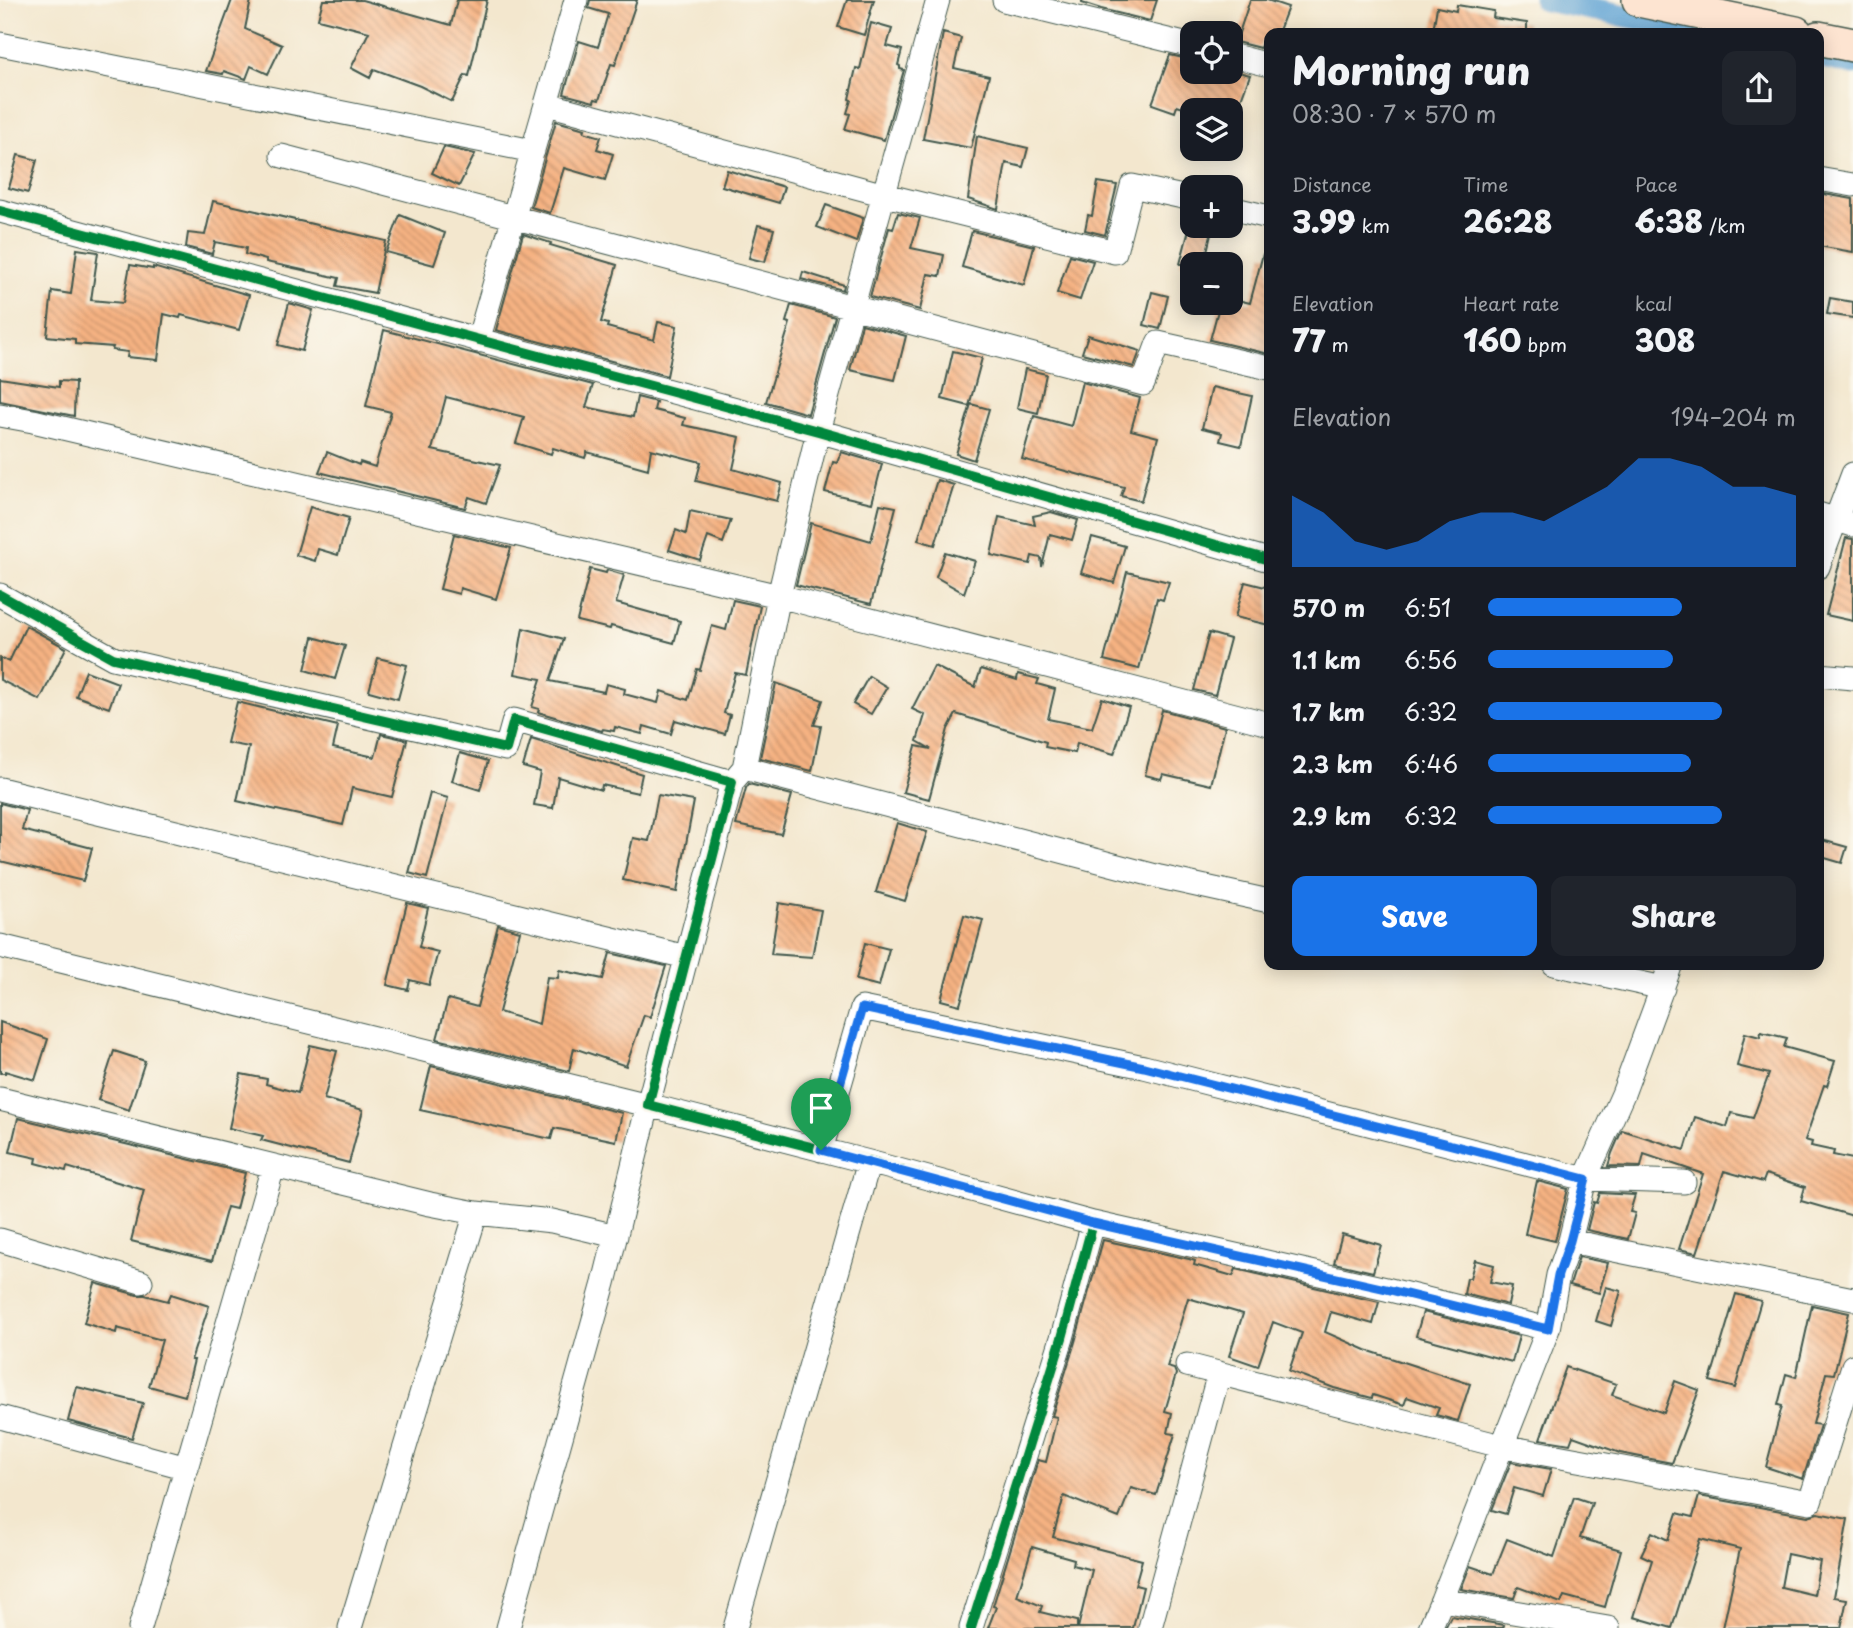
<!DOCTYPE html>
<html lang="en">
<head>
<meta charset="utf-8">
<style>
	:root { --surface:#171b24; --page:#20242c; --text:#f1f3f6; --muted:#9ea1a6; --accent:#1a73e8 }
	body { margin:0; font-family:"Playpen Sans",sans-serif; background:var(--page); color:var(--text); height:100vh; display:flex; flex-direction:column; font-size:26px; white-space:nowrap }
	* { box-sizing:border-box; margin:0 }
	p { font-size:23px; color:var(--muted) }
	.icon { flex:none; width:38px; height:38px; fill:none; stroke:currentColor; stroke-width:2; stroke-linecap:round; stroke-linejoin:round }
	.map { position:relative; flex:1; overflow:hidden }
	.sheet { position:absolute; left:1264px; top:28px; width:560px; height:942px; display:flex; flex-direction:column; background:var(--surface); border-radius:14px; box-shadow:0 4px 18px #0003 }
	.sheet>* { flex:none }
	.buttons { position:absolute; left:1180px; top:21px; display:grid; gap:14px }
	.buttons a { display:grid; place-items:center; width:63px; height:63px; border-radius:14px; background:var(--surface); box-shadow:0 4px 18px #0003; font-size:35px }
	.pin { position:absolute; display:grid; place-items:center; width:60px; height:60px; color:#fff; margin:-72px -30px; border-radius:50% 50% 50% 0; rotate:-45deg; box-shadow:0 0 7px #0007 }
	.pin .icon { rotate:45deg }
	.round { display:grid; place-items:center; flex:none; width:74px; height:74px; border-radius:14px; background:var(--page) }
	.summary { display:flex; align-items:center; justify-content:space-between; height:119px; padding:0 28px }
	h1 { font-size:38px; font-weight:800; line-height:52px }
	.stats { display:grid; grid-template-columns:repeat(3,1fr); gap:10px; height:119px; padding:7px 28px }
	.stats div { display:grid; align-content:center }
	.stats b { font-size:30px; font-weight:800 }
	.stats small { font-size:19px; font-weight:400 }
	.stats p { font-size:19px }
	.chart { height:196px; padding:14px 28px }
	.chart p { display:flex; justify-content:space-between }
	.chart svg { width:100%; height:126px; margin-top:7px; fill:var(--accent); opacity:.7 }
	.cta { display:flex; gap:14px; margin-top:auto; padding:14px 28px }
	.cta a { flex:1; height:80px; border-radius:14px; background:var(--accent); color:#fff; font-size:28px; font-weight:800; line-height:80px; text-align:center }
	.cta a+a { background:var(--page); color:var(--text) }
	ul { padding:0 28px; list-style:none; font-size:23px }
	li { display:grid; grid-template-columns:112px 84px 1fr; align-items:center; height:52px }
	li i { height:18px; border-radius:9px; background:var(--accent) }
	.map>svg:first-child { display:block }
</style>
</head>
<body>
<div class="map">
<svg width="1853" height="1628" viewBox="0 0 1853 1628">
	<defs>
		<pattern id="building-back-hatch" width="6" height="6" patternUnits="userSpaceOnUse" patternTransform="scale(1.75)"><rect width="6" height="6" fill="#f6b282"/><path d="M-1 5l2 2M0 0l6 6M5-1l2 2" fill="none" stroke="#c7926b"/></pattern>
	</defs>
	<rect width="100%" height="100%" fill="#fbf7ec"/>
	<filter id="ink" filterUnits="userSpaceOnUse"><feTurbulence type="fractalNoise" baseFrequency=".0143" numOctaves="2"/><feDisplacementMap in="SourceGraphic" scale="14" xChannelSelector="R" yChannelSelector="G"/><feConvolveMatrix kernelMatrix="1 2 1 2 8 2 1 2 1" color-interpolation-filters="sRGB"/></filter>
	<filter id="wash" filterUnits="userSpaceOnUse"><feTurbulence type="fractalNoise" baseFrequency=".00686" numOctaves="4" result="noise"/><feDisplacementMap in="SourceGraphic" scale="28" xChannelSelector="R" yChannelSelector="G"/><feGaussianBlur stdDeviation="1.57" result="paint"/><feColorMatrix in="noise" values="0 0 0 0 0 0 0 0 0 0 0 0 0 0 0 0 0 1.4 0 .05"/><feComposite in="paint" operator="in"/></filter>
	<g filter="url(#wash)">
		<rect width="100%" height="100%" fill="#f3e7ce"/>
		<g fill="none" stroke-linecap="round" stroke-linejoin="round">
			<path stroke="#5fa3d4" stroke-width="23" d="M1545,0L1713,33
				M1818,56L1853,64"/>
		</g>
		<g id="blocks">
			<path fill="url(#building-back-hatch)" fill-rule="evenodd" d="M232,0H251L245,29L282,45L268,74L251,66L246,79L224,71L223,74L206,71Z
				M323,0H362L451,25L457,0H487L469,76L465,75L452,102L420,86L374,69L370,78L351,68L369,32L318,19Z
				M590,0H637L615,65L611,64L599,100L595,99L594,102L564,94L579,41L598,47L608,14L588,8Z
				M847,0H874L864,35L838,27Z
				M1082,0H1157L1150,21L1101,9L1082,3Z
				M1250,0H1267L1288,7L1278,33H1269V42L1263,40L1260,48L1236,42Z
				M1457,5L1494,11L1493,18L1527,23V33H1443L1433,31L1437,7L1456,11Z
				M871,23L892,29L887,46L902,50L898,65L900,66V69L904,70L884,140L845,129L850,114L847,113L851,100L849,99L856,68L860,69Z
				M943,33L961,38L954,68L989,76L971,148L923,139Z
				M1170,55L1192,60V72H1230V70L1250,75L1237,110H1190L1177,106L1175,112L1152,104Z
				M556,121L585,129L584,132L601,137L597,149L613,154L605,180L564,168L550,213L531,207Z
				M977,136L1028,148L1023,167L1006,163L998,209L968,199Z
				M444,147L475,154L459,186L432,173Z
				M18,155L37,160L28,193L9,188Z
				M727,170L784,187L779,203L722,186Z
				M1098,182L1117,185L1105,235L1085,230L1088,215L1092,216Z
				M1818,193L1853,199V252L1818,246Z
				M213,201L386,241L375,293L337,286L339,278L266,262V260L245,254L246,248L215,242L212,254L186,247L188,233L205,235Z
				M826,205L863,218L856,242L817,227Z
				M898,213L920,218L911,248L944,255L940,276L928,274L920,310L870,297L889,228L893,229Z
				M400,215L445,233L434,265L386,252Z
				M758,225L774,229L765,262L749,258Z
				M1190,226H1213L1204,264H1180Z
				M972,231L1034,246L1024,285L962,267Z
				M523,234L551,243L550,245L617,265L601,322L608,324L607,327L654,340L658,322L677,326L667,376L496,330Z
				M77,249L98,252L91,300L123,303L130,265L153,269V267L249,295L239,330L181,315L180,318L164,314L158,360L127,357L128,352L112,350L113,347L75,344V339L47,336L52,291L71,294Z
				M1263,254H1269V354L1210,340L1220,303H1230V298L1250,303Z
				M1070,255L1093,261L1080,300L1057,293Z
				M803,272L844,285L843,290L801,279Z
				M1152,292L1168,296L1160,329L1144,325Z
				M1830,298L1853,302V318L1827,314Z
				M289,303L313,310L302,351L278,345Z
				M791,305L835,317L808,414L766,402L790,323L786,322Z
				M862,324L906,336L895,380L850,370Z
				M384,330L593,385L586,407L633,417L637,397L656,402L654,410L685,418L683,425L740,437L733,469L782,483L777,501L696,481L701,462L651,449L648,469L587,452L585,458L553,448L551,454L516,443L524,417L446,397L432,450L500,465L486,503L469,497L465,508L319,472L327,452L359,465L360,462L375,467L391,412L366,406Z
				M1088,335L1140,351L1134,367L1082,353Z
				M953,351L982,358L969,406L942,399Z
				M1025,369L1046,374L1038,413L1017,408Z
				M0,378L59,387V381L75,382L74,416L0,401Z
				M1082,382L1140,398L1131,430L1158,437L1141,501L1121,496L1124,487L1022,459L1034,416L1071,426Z
				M1212,387L1252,396L1241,446L1220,441L1222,433L1202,428Z
				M971,404L989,409L974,460L956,454Z
				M841,452L882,464L872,503L825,492L833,462L837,463Z
				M937,480L954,485L935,545L918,540Z
				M880,504L896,507L871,604L796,585L811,523L871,541Z
				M310,507L349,518L338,555L318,549L315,561L296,555Z
				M690,511L731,520L723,543L708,537L700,560L669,550L676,530L686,534Z
				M1051,512L1078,520L1072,540L1050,534L1042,567L1041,558L1032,556L1030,564L991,555L999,517L1035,525L1033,516Z
				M454,534L511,548L496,599L460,588L459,594L440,589Z
				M1092,537L1125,546L1114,583L1081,573Z
				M1846,538L1853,539V621L1826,615Z
				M945,552L975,561L964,593L936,577Z
				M590,569L606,573L607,570L624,575L616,603L680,621L674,643L611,626L610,629L577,621Z
				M1127,572L1169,582L1163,600L1157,598L1139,669L1104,660Z
				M1245,582L1269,588V625L1235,617Z
				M733,600L760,606L746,675L735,673L724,713L730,715L725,734L675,720L671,734L644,726L642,734L615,727L614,731L603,729L602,731L538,712L539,709L532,707L541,679L515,674L523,628L564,639L550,681L604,692L606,684L625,689L624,694L658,703L661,691L688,700L697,669L700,670L712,626L726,630Z
				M26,626L66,648L40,700L0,680V658L9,662Z
				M1209,633L1230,639L1215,695L1194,690Z
				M313,637L345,646L335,679L305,670Z
				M378,658L407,665L398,699L369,691Z
				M934,666L975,687L981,669L1017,680L1018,674L1039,679L1037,684L1055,689L1048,719L1092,728L1102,698L1129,707L1114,754L1077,743L1075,753L1045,747L1046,742L956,714L948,729L929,799L903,792L916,746L931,749L917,741L925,715L912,709Z
				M86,671L118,683L109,708L76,696Z
				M869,676L887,687L871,714L853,704Z
				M776,683L823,700L814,725L821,726L812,771L760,758Z
				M237,702L338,726L333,748L375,757L381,734L407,740L392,797L352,788L343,825L237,801L249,747L227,743Z
				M1162,710L1225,727L1211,785L1163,774L1161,779L1145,775Z
				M531,739L642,774L638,793L602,785L601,790L558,777L553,808L534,805L540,772L523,767Z
				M460,753L488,761L480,790L452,781Z
				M749,784L792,795L781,834L736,825L746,788Z
				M430,793L448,798L427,878L409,873Z
				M658,795L694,801L677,892L623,880L633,838L649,841Z
				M0,803L27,810L22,830L92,848L83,881L0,861Z
				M897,823L927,832L905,901L876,892Z
				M1818,839L1847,847L1842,863L1818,856Z
				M407,903L428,908L419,947L438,952L429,985L410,980L408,990L387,985Z
				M779,903L821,910L812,957L771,954Z
				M964,915L983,920L960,1005L941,1000Z
				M498,925L520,931L499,1012L539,1024L547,977L558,978L559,970L603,979L610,953L666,966L650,1017L644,1015L626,1066L574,1048L569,1071L437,1039L448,999L477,1007Z
				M865,943L889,949L879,986L856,980Z
				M0,1022L48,1039L35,1080L5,1071V1073H0Z
				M1761,1032L1787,1038L1784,1047L1835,1061L1827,1086L1824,1085L1805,1140L1812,1142L1811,1146L1834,1151L1833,1155L1853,1159V1216L1801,1201L1805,1187L1766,1174L1763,1182L1724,1171L1697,1253L1679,1249L1703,1174L1644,1154L1641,1167L1608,1166L1612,1153L1622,1130L1685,1150L1695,1117L1727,1127L1731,1113L1753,1118L1769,1074L1737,1066L1745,1033L1760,1037Z
				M310,1045L337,1051L324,1099L363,1110L349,1163L261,1140L263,1136L229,1128L241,1074L267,1079L266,1084L298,1093Z
				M114,1051L145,1061L129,1110L98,1100Z
				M431,1066L622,1113L616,1141L554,1128L551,1139L420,1110Z
				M18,1118L245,1173L236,1209L227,1207L212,1261L131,1241L144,1190L67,1167L66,1171L36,1163L37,1158L10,1152Z
				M1537,1181L1568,1189L1555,1241L1525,1234Z
				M1600,1193L1635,1195L1630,1212L1635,1213L1628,1239L1587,1230L1594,1202L1597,1203Z
				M1342,1234L1381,1245L1373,1272L1334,1263Z
				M1103,1240L1189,1259L1195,1261L1194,1265L1233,1276L1236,1269L1379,1302L1373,1324L1331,1312L1325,1332L1366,1350L1470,1384L1458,1421L1436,1415L1439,1408L1407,1397L1404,1405L1373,1395L1372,1398L1334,1388L1289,1371L1302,1333L1273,1322L1258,1366L1229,1356L1243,1314L1188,1298L1167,1367L1174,1369L1176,1374L1165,1411L1172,1413L1168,1433L1175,1434L1156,1495L1131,1488L1119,1518L1064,1496L1053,1537L1142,1560L1135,1585L1143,1587L1133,1628H1078L1092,1570L1073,1565L1074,1559L1032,1547L1017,1596L1042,1606L1040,1612L1077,1621V1628H988L996,1607L993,1606L1038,1460L1046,1462L1057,1417L1052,1416L1075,1342Z
				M1579,1257L1608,1263L1599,1293L1570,1285Z
				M1475,1260L1494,1265L1490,1282L1512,1286L1508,1305L1464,1294L1467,1278H1470Z
				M95,1283L137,1295H145L168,1301L171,1294L209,1306L191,1360H194L185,1396L149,1386L162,1340L117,1328L116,1333L84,1323Z
				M1606,1287L1621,1291L1611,1326L1596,1321Z
				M1736,1294L1761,1301L1735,1388L1710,1381Z
				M1812,1305L1849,1313L1834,1374L1826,1373L1813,1424L1820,1425L1803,1479L1766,1467L1782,1406L1778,1405L1786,1374L1796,1377Z
				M1423,1312L1519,1336L1512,1362L1416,1336Z
				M1566,1367L1616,1384L1612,1395L1664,1413L1675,1381L1699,1390L1672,1463L1620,1453L1573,1436L1570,1444L1540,1439Z
				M77,1387L143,1403L132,1438L68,1421Z
				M1511,1462L1551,1469L1543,1496L1514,1488L1506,1514L1492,1510Z
				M1699,1496L1808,1516L1818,1513L1848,1519L1834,1597L1847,1599L1841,1628H1723L1740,1549L1700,1539L1672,1628L1634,1617L1652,1560L1641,1555L1652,1532L1668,1540L1677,1513L1693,1517ZM1787,1554L1820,1561L1814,1595L1781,1587Z
				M1574,1497L1592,1503L1580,1538L1621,1550L1605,1607L1564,1596L1561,1603L1518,1587L1514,1598L1461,1589L1470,1566L1493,1574L1507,1539L1554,1557Z
				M1451,1616L1504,1625L1503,1628H1445Z"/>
		</g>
	</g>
	<g filter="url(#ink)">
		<use href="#blocks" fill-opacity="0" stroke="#3f564b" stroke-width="2"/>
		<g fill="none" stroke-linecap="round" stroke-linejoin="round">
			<g stroke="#3f564b" stroke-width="25">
				<path id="street" d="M1004,0L1192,46
					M0,44L533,151
					M1230,55L1269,65
					M547,104L885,195L1115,252L1132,186L1192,199
					M282,156L1143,384L1158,343L1269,368
					M1818,179L1853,185
					M1230,208L1269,217
					M0,211L818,431L1269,560
					M478,341L576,0
					M0,415L33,421L779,596L1269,724
					M1818,514L1853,525
					M1818,567L1853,474
					M0,595L113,658L506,749L514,720L732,782L648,1105L869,1162L1093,1223L1062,1338L971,1628
					M1818,675L1853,678
					M744,768L1160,877L1269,901
					M732,782L744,768L779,596L818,431L938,0
					M0,789L686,957
					M0,946L648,1105L604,1283L508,1628
					M1554,964L1663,988
					M0,1099L430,1204L476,1213L552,1221L616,1236
					M821,1150L862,1008L1144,1067L1585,1179L1623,1094L1671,964
					M1093,1223L1386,1289L1548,1329
					M0,1240L141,1282
					M1570,1241L1585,1179L1684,1182
					M1187,1365L1501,1446L1810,1502L1853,1366
					M0,1417L187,1468
					M1442,1600L1548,1329L1558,1275L1570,1241L1853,1299
					M140,1628L273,1167
					M350,1628L476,1213
					M735,1628L869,1162
					M1150,1628L1219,1373
					M1430,1628L1442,1600L1608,1628"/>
			</g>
			<g stroke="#3f564b" stroke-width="36">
				<path id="secondary" d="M1639,0L1796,33
					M1818,38L1853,45"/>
			</g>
			<use href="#street" stroke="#fff" stroke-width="23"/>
			<use href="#secondary" stroke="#fde4d1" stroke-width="33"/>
			<g stroke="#fbf7ec" stroke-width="15">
				<path id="cycleway" d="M0,211L818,431L1269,560
					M0,595L113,658L506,749L514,720L732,782L648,1105L869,1162L1093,1223L1062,1338L971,1628"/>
			</g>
			<use href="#cycleway" stroke="#00873e" stroke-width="10"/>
		</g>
	</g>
	<g fill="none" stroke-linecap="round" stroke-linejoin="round" filter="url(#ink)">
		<g stroke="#fff" stroke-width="14">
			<path id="route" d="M862,1008L1144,1067L1586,1179L1570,1241L1558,1275L1548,1329L1386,1289L1093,1223L821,1150Z"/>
		</g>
		<use href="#route" stroke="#1a73e8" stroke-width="9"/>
	</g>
</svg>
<div class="buttons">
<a><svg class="icon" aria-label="locate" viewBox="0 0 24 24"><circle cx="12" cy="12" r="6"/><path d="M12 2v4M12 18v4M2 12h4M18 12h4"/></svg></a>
<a><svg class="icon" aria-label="layers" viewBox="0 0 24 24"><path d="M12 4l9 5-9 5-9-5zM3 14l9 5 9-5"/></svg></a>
<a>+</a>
<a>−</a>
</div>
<div class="pin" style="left:821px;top:1150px;background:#1e9e55"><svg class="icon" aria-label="arrive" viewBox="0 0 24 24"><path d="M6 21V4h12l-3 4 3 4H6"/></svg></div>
<section class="sheet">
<div class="summary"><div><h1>Morning run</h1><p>08:30 · 7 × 570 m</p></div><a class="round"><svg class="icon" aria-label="share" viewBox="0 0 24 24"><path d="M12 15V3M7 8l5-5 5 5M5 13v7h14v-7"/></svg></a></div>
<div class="stats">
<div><p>Distance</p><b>3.99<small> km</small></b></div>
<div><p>Time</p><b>26:28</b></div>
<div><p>Pace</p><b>6:38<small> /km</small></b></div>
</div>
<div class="stats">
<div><p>Elevation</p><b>77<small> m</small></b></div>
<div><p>Heart rate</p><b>160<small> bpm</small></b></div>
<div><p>kcal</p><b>308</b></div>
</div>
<div class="chart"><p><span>Elevation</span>194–204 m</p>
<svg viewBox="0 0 160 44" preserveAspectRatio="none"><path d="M0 44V19L10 25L20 35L30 38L40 35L50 28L60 25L70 25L80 28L90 22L100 16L110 6L120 6L130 9L140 16L150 16L160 19V44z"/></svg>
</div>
<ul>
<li><b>570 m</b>6:51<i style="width:63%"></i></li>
<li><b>1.1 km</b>6:56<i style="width:60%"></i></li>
<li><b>1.7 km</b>6:32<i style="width:76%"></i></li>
<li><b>2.3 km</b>6:46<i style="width:66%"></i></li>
<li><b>2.9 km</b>6:32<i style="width:76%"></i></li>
</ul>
<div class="cta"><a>Save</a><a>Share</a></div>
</section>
</div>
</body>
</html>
